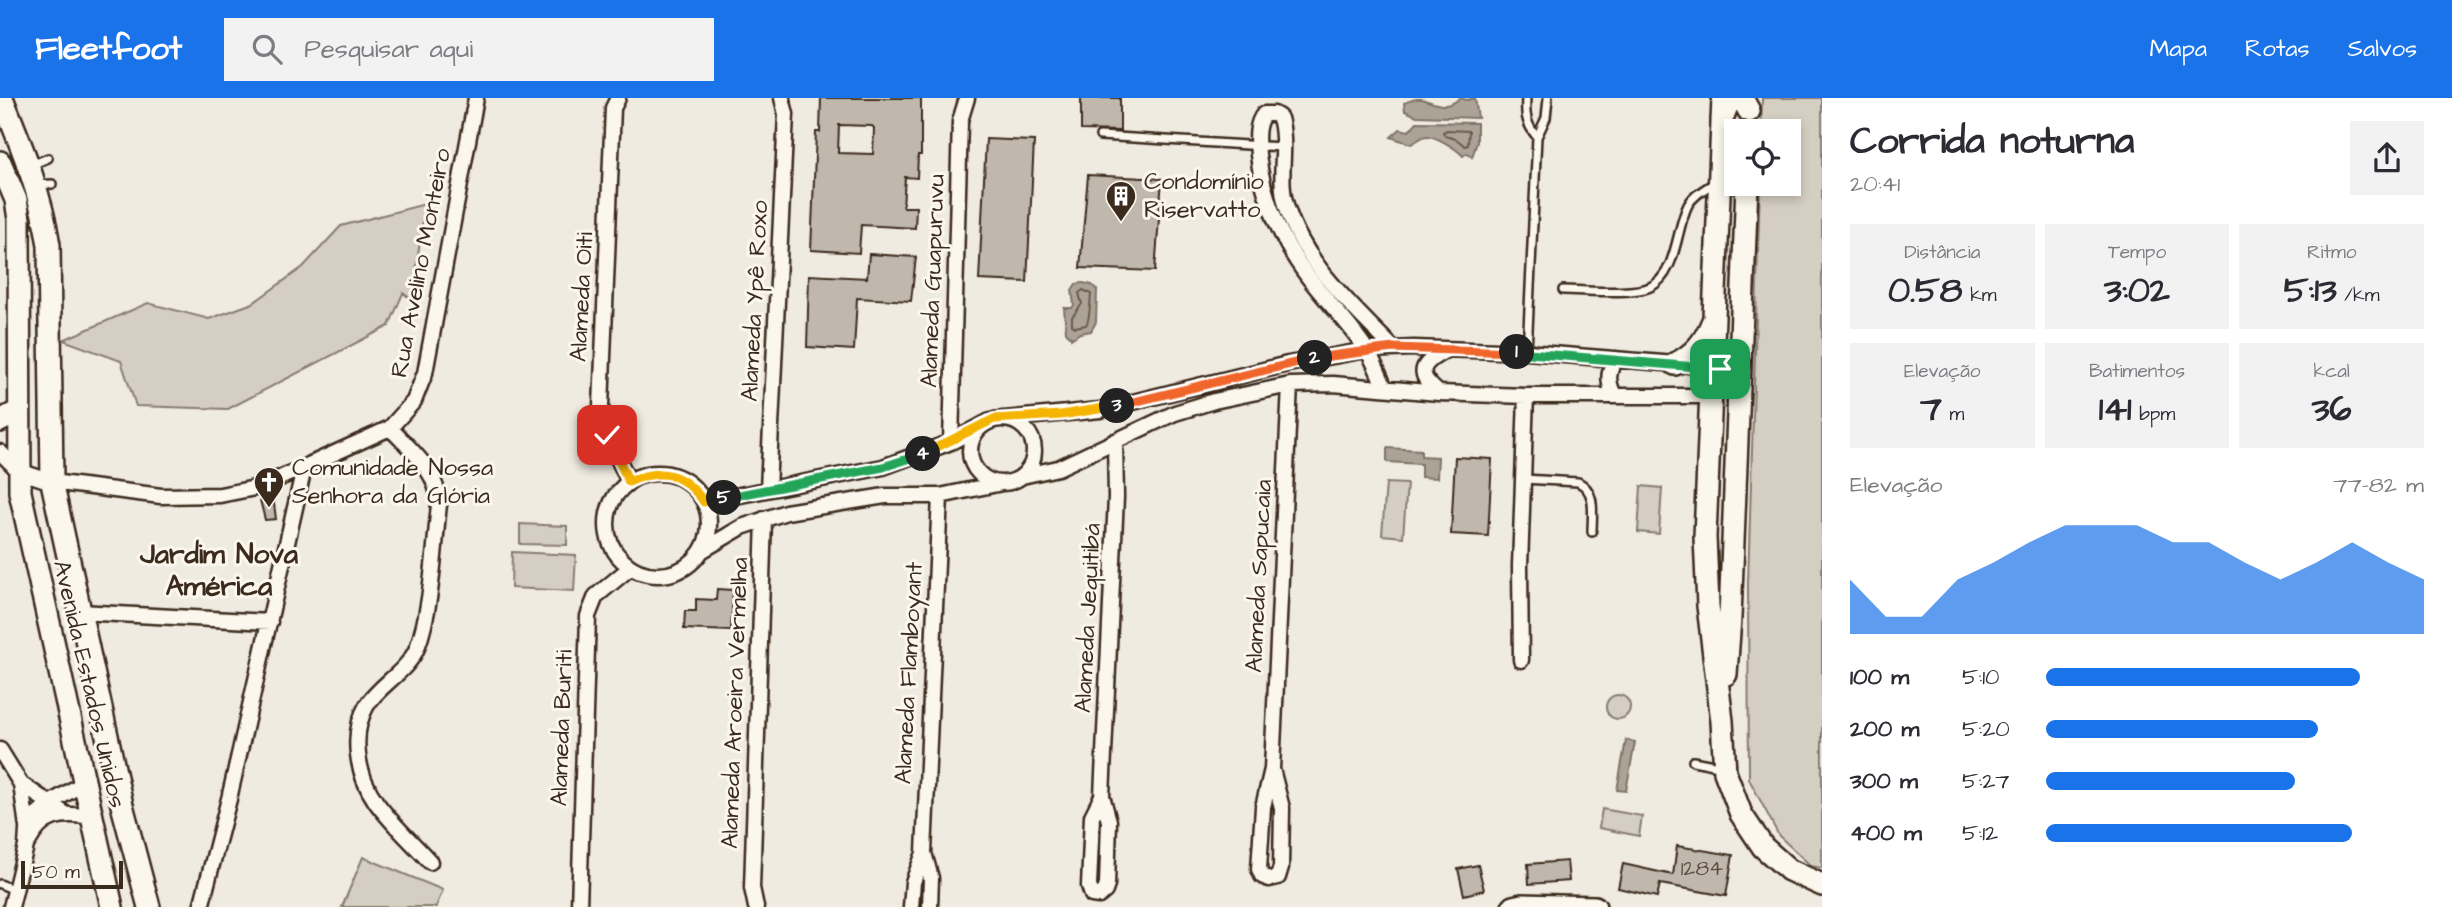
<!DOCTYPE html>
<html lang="pt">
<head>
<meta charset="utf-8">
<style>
	:root { --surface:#fff; --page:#f2f2f3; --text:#2b2b33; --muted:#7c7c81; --accent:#1a73e8 }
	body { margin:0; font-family:"Architects Daughter",sans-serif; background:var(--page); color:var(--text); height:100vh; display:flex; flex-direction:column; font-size:26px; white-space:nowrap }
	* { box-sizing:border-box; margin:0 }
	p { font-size:23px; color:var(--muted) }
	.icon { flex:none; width:38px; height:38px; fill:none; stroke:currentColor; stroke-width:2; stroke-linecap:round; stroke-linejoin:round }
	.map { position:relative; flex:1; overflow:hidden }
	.panel { display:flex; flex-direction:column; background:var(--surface); width:630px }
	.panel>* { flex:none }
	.buttons { position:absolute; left:1724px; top:21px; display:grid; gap:14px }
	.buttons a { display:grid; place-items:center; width:77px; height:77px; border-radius:0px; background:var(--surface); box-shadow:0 4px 10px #0003; font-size:35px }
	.scale { position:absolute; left:21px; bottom:18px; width:102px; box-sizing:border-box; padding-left:7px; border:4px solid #3b2a1e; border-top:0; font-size:19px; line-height:24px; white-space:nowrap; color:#3b2a1e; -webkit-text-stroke:5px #fbf7ec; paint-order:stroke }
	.pin { position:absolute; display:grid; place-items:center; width:60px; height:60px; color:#fff; margin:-30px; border-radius:14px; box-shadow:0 4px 10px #0006 }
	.km { position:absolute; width:35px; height:35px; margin:-18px; border-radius:50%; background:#222; color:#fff; font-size:19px; line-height:35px; text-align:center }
	.round { display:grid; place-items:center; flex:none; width:74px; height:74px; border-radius:0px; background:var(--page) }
	.summary { display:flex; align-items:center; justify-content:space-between; height:119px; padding:0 28px }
	h1 { font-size:38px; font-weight:700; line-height:52px }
	.metrics { display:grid; grid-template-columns:repeat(3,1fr); gap:10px; height:119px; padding:7px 28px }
	.metrics div { display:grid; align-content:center; border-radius:0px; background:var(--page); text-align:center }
	.metrics b { font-size:35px; font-weight:700 }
	.metrics small { font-size:19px; font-weight:400 }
	.metrics p { font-size:19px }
	.chart { height:196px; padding:14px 28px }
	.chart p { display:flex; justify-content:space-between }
	.chart svg { width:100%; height:126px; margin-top:7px; fill:var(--accent); opacity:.7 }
	ul { padding:0 28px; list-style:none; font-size:23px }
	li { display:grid; grid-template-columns:112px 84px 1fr; align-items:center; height:52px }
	li i { height:18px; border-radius:9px; background:var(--accent) }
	header { display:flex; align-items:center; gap:42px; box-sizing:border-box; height:98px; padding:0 35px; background:var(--accent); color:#fff }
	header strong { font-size:33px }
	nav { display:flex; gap:38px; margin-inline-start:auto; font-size:24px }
	.search { width:490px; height:63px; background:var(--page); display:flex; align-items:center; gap:18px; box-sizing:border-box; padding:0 24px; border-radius:0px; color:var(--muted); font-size:26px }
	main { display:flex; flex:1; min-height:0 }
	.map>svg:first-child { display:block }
</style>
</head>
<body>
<header>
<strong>Fleetfoot</strong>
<div class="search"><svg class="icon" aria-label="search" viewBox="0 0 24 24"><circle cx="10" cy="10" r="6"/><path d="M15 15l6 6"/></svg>Pesquisar aqui</div>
<nav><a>Mapa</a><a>Rotas</a><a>Salvos</a></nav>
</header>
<main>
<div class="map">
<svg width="1822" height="809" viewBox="0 0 1822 809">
	<rect width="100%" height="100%" fill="#f0ebe0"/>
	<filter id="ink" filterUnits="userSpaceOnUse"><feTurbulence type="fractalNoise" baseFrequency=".0143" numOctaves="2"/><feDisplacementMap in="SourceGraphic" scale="14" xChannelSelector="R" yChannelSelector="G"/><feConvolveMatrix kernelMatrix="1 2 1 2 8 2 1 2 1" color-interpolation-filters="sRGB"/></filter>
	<g filter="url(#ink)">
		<path fill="#d5cec3" stroke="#887c70" stroke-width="2" d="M1762,0H1822V770L1811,768L1779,738L1749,681L1748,485L1760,86H1788V33H1761Z
			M425,106L412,202L403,195L389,228L228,311L136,308L121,263L63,242L148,205L209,221L253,205L303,169L341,128Z
			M1386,385L1407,386L1403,439L1382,437Z
			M1641,388L1662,390L1659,436L1638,434Z
			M520,426L567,428V447L520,446Z
			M512,454L576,457L574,493L511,490Z
			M1606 609a12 12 0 1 1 24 0a12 12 0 1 1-24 0Z
			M1602,711L1642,718L1639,738L1599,730Z
			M363,759L443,792L436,809H342Z"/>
		<path fill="#aca397" stroke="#7f7367" stroke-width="2" d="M1460,0L1467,2L1475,0L1478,20L1417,18L1405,13L1404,5C1410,3 1414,0 1421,1C1436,5 1446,13 1460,0Z
			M1417,24L1477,25V44L1472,59L1467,55L1463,58C1457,51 1436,38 1427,38C1422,38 1416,44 1411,46L1391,39L1400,31L1409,33Z
			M1083,185L1092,187L1097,192L1096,224L1091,233L1080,235L1071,241V239L1066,234L1064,210H1072L1074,207L1072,192L1076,186Z
			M1387,350L1421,352V358L1438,359L1437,380L1421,379V366L1387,364Z
			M1626,642L1635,644L1626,693L1617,692Z"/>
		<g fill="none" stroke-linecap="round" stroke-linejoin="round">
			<path stroke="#685a4e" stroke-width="2" d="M1447,32L1469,33L1468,47L1465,48L1456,41L1445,38L1443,34Z
				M1083,192L1091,196C1090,204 1090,222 1086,227L1075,229L1072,227V219L1082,206L1079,195Z"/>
		</g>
		<path fill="#c0b8ad" stroke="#3b2a1e" stroke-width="2" fill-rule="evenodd" d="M821,0H921V57H918L917,80L905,79L903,109H916L915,130L861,127L859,155L811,152L816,34H820ZM839,27L872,28L874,30L873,56L838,55Z
			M1081,0H1120V33L1081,32Z
			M986,41L1034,43L1027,184L979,182Z
			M1088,77L1162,81L1155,173L1080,170Z
			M869,156L916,159L911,203L857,200L854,252L807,249L809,177L867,180Z
			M1455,359L1492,361L1488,438L1451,436Z
			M273,398L276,421L265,422L260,402Z
			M717,491L733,492L731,533L684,531L685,513H696V501L716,502Z
			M1677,748L1733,757L1726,798L1660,786L1657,799L1618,790L1623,766L1673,777Z
			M1567,763L1569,783L1529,786L1528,766Z
			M1478,767L1484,792L1464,797L1458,771Z"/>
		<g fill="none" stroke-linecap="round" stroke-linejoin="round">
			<g stroke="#3b2a1e" stroke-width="12">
				<path id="service" d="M1526,0C1525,17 1526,26 1537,39
					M1100,38L1281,49
					M29,68L48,60
					M37,87L52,86
					M1563,192C1584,192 1633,197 1650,189C1677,177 1676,130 1688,107C1694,96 1707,90 1717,83
					M1527,254L1537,39L1546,20L1548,0
					M1523,381L1578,384C1597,393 1592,415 1592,434
					M1693,663L1724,669
					M0,786L15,792"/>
			</g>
			<g stroke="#3b2a1e" stroke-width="19">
				<path id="minor" d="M618,0L613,10L601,309L607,337L629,384
					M1385,290C1379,277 1374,262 1366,251C1350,226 1327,204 1309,180C1282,145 1263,101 1258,57C1257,44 1255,26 1264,16H1274C1279,19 1280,18 1281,24C1287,48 1279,74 1284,99C1298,160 1351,207 1393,250
					M1439,295C1414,275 1421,265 1447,252
					M1615,298C1607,285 1607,274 1616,261
					M970 353a32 32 0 1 1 64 0a32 32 0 1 1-64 0Z
					M1004,321L1100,312L1288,266L1367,252L1414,250L1527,254L1713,269
					M390,330C412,353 438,373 439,407C434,449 432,512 417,550C407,574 380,586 367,607C350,636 357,677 376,704C391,725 412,744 430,764
					M951,344L960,23L967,0
					M0,354L19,373L52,384L161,398L220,397L260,389L390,330L414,303L425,275L476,0
					M607 426a51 51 0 1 1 102 0a51 51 0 1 1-102 0Z
					M1022,378L1058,370L1175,315L1214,303L1290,287L1333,286L1439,295L1526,298H1711
					M768,391L786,16L782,0
					M704,404L883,369L951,344L984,326
					M703,452L742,429L786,414L885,398H940L1002,385
					M79,514L270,524
					M1521,562L1520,468L1526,298
					M0,652L21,686L67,717
					M1272,671L1282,710L1281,769L1278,779L1269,781L1262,778L1259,771L1263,709L1272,671L1290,287
					M21,686L27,729
					M1102,698L1092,718L1089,788L1092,797L1099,798L1105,793L1107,787L1109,723L1102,698L1116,399L1115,343
					M29,743C43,716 63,714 92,719
					M924,755L931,780L930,809
					M11,809L26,748L27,732L31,721L50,705L84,685
					M201,809L229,701L304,370
					M579,809L588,518L596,498L631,469
					M756,809L752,790L764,421
					M911,809L913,784L924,755L940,398"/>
			</g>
			<g stroke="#3b2a1e" stroke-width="26">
				<path id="secondary" d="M2,0C22,49 41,95 49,147L52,384L122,707L149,809
					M1723,0L1705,439L1708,508L1722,623L1725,674L1741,716L1763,749L1789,772L1822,787
					M1722,21L1727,8L1734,0L1743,2L1749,13
					M0,64L16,102L19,121L20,394L112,809
					M1675,266C1694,256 1704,245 1712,225
					M0,323L19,313
					M1726,576L1730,520L1747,86
					M1513,809L1522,807L1595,809"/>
			</g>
			<use href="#service" stroke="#fbf7ec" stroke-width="7"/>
			<use href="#minor" stroke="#fbf7ec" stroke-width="14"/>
			<use href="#secondary" stroke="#fbf7ec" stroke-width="21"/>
		</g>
	</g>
	<g fill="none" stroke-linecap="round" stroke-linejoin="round" filter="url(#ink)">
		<g stroke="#fff" stroke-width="14">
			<path id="split-1" d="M1517,254L1720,271"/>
		</g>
		<g stroke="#fff" stroke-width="14">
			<path id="split-2" d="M1315,260L1393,250L1517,254"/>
		</g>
		<g stroke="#fff" stroke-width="14">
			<path id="split-3" d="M1117,308L1315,260"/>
		</g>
		<g stroke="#fff" stroke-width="14">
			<path id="split-4" d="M923,356L994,321L1061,317L1117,308"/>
		</g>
		<g stroke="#fff" stroke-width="14">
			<path id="split-5" d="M724,400L883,369L923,356"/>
		</g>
		<g stroke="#fff" stroke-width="14">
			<path id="split-6" d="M607,337L629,384C662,369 683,375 704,404L724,400"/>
		</g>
		<use href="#split-1" stroke="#22a559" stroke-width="9"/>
		<use href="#split-2" stroke="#f0652b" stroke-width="9"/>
		<use href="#split-3" stroke="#f0652b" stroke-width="9"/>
		<use href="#split-4" stroke="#f5b400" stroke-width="9"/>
		<use href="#split-5" stroke="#22a559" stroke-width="9"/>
		<use href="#split-6" stroke="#f5b400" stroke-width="9"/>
	</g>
	<defs>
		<g id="building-pin" transform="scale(1.575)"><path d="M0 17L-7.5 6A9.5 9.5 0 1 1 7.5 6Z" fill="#3b2a1e" stroke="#fbf7ec"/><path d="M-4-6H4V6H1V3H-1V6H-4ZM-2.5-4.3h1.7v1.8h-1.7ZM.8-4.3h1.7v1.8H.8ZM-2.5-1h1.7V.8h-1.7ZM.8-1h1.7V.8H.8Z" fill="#fff"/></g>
		<g id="church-pin" transform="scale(1.575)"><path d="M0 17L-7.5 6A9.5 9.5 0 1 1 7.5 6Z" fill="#3b2a1e" stroke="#fbf7ec"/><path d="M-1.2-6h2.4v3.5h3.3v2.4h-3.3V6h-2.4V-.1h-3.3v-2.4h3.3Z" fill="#fff"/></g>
	</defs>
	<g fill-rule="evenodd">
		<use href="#building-pin" x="1121" y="98"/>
		<use href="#church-pin" x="269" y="384"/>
	</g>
	<g text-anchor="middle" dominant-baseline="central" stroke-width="6" stroke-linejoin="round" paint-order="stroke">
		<g font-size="21" fill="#5c4e42">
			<text x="1702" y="770">1284</text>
		</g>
		<g font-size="24" fill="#3b2a1e" stroke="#fbf7ec" text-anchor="start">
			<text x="1144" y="84">Condomínio<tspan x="1144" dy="28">Riservatto</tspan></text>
			<text x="292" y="370">Comunidade Nossa<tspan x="292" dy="28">Senhora da Glória</tspan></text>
		</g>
		<g font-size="24" fill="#3b2a1e" stroke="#fbf7ec">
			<text transform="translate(421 165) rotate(-79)">Rua Avelino Monteiro</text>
			<text transform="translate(933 183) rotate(-88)">Alameda Guapuruvu</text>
			<text transform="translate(582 199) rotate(-87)">Alameda Oiti</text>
			<text transform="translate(755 203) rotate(-87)">Alameda Ypê Roxo</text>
			<text transform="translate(1259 478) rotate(-87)">Alameda Sapucaia</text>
			<text transform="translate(1088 520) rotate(-87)">Alameda Jequitibá</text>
			<text transform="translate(909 575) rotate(-87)">Alameda Flamboyant</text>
			<text transform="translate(89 586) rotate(77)">Avenida Estados Unidos</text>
			<text transform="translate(735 605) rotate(-88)">Alameda Aroeira Vermelha</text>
			<text transform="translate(562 630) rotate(-88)">Alameda Buriti</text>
		</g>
		<g font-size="28" font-weight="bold" fill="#3b2a1e" stroke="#fbf7ec">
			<text x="219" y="456">Jardim Nova<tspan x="219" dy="32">América</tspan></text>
		</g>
	</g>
</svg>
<div class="buttons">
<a><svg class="icon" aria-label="locate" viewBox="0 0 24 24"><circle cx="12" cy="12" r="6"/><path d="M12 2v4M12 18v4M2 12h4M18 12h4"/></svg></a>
</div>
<div class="scale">50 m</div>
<div class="pin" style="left:1720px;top:271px;background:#1e9e55"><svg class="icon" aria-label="arrive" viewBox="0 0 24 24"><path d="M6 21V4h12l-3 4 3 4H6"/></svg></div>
<div class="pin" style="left:607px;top:337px;background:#d93025"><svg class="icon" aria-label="check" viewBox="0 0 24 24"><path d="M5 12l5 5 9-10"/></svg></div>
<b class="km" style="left:1517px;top:254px">1</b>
<b class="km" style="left:1315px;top:260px">2</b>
<b class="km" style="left:1117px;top:308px">3</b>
<b class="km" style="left:923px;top:356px">4</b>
<b class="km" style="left:724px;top:400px">5</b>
</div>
<section class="panel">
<div class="summary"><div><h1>Corrida noturna</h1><p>20:41</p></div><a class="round"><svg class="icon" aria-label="share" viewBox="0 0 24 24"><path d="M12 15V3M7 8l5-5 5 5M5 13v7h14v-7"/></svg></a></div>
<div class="metrics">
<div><p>Distância</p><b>0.58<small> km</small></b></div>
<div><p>Tempo</p><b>3:02</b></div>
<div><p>Ritmo</p><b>5:13<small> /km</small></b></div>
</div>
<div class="metrics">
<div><p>Elevação</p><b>7<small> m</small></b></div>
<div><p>Batimentos</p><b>141<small> bpm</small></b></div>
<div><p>kcal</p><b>36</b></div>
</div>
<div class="chart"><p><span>Elevação</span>77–82 m</p>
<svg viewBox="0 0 160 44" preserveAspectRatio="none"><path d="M0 44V25L10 38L20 38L30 25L40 19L50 12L60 6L70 6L80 6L90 12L100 12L110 19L120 25L130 19L140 12L150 19L160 25V44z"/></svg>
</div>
<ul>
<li><b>100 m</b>5:10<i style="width:83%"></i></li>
<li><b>200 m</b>5:20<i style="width:72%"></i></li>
<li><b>300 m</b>5:27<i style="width:66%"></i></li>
<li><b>400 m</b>5:12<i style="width:81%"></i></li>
</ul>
</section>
</main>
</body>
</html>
